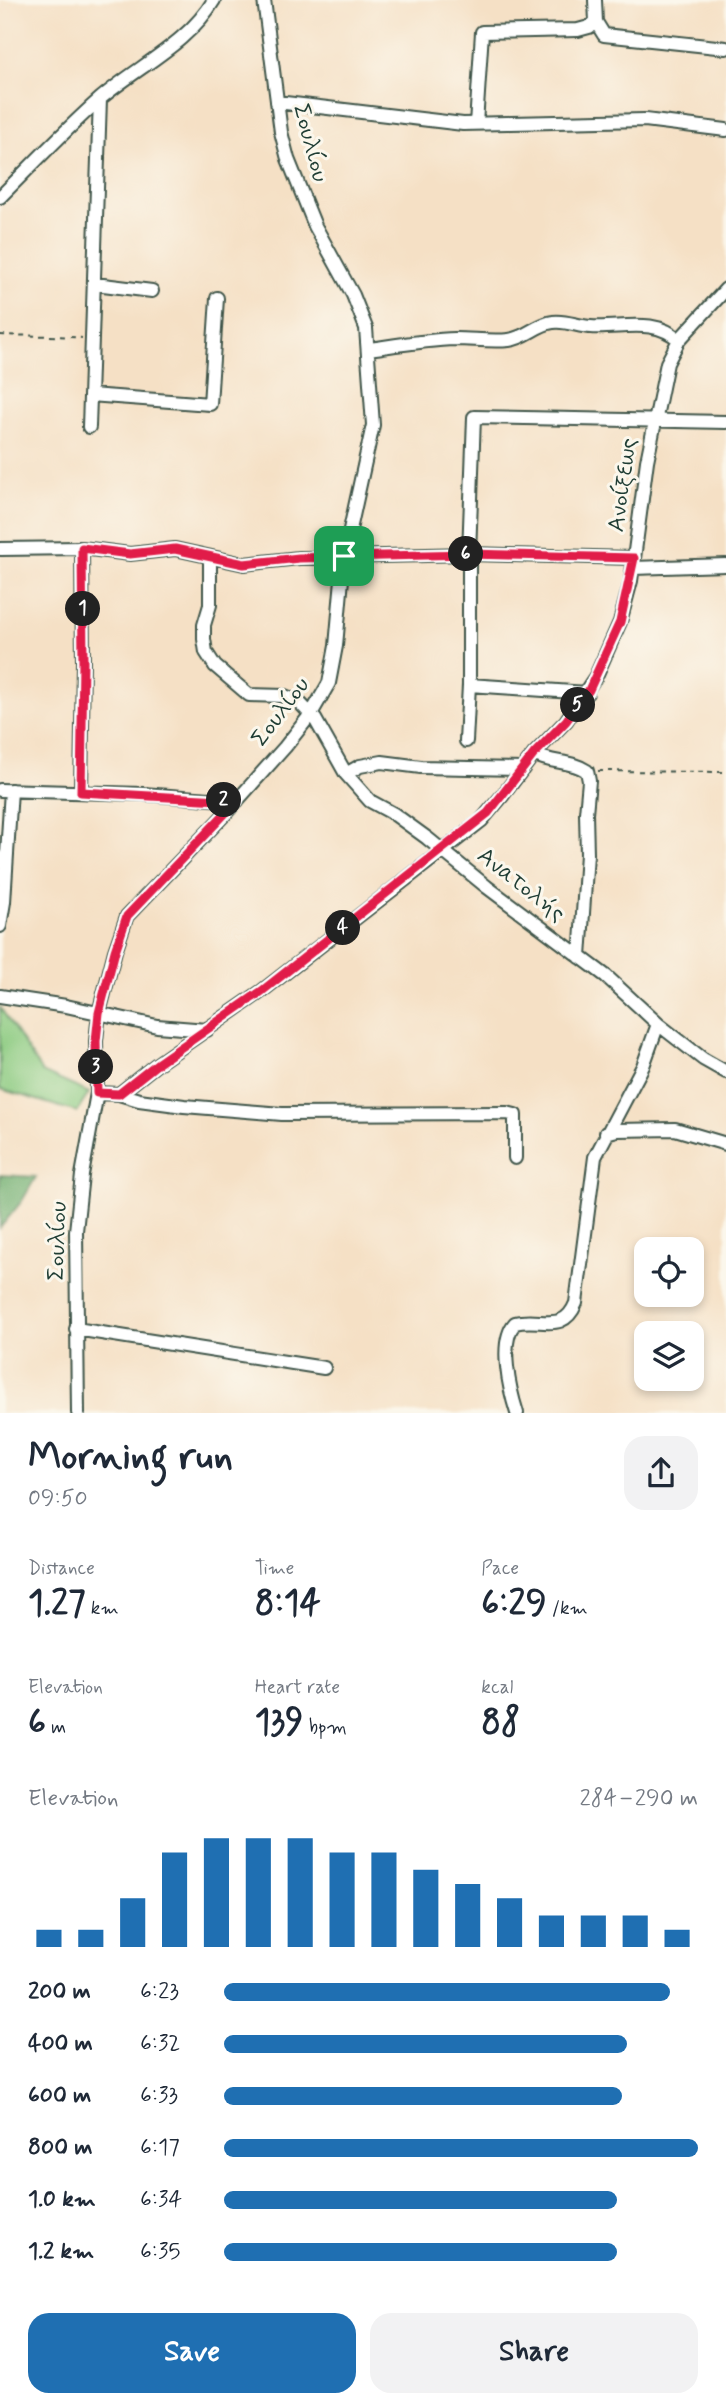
<!DOCTYPE html>
<html lang="en">
<head>
<meta charset="utf-8">
<style>
	:root { --surface:#fff; --page:#f2f2f3; --text:#1f2937; --muted:#747a83; --accent:#1f6fb2 }
	body { margin:0; font-family:Mynerve,sans-serif; background:var(--page); color:var(--text); height:100vh; display:flex; flex-direction:column; font-size:26px; white-space:nowrap }
	* { box-sizing:border-box; margin:0 }
	p { font-size:23px; color:var(--muted) }
	.icon { flex:none; width:38px; height:38px; fill:none; stroke:currentColor; stroke-width:2; stroke-linecap:round; stroke-linejoin:round }
	.map { position:relative; height:1413px; overflow:hidden }
	.details { display:flex; flex-direction:column; background:var(--surface); flex:1 }
	.details>* { flex:none }
	.buttons { position:absolute; left:634px; top:1237px; display:grid; gap:14px }
	.buttons a { display:grid; place-items:center; width:70px; height:70px; border-radius:14px; background:var(--surface); box-shadow:0 4px 10px #0003; font-size:35px }
	.pin { position:absolute; display:grid; place-items:center; width:60px; height:60px; color:#fff; margin:-30px; border-radius:14px; box-shadow:0 4px 10px #0006 }
	.km { position:absolute; width:35px; height:35px; margin:-18px; border-radius:50%; background:#222; color:#fff; font-size:19px; line-height:35px; text-align:center }
	.round { display:grid; place-items:center; flex:none; width:74px; height:74px; border-radius:21px; background:var(--page) }
	.overview { display:flex; align-items:center; justify-content:space-between; height:119px; padding:0 28px }
	h1 { font-size:38px; font-weight:700; line-height:52px }
	.figures { display:grid; grid-template-columns:repeat(3,1fr); gap:10px; height:119px; padding:7px 28px }
	.figures div { display:grid; align-content:center }
	.figures b { font-size:35px; font-weight:700 }
	.figures small { font-size:19px; font-weight:400 }
	.figures p { font-size:19px }
	.chart { height:196px; padding:14px 28px }
	.chart p { display:flex; justify-content:space-between }
	.chart svg { width:100%; height:126px; margin-top:7px; stroke:var(--accent); stroke-width:6 }
	.action { display:flex; gap:14px; margin-top:auto; padding:14px 28px }
	.action a { flex:1; height:80px; border-radius:21px; background:var(--accent); color:#fff; font-size:28px; font-weight:700; line-height:80px; text-align:center }
	.action a+a { background:var(--page); color:var(--text) }
	ul { padding:0 28px; list-style:none; font-size:23px }
	li { display:grid; grid-template-columns:112px 84px 1fr; align-items:center; height:52px }
	li i { height:18px; border-radius:9px; background:var(--accent) }
	.map>svg:first-child { display:block }
</style>
</head>
<body>
<div class="map">
<svg width="726" height="1413" viewBox="0 0 726 1413">
	<rect width="100%" height="100%" fill="#fbf7ec"/>
	<filter id="ink" filterUnits="userSpaceOnUse"><feTurbulence type="fractalNoise" baseFrequency=".0143" numOctaves="2"/><feDisplacementMap in="SourceGraphic" scale="14" xChannelSelector="R" yChannelSelector="G"/><feConvolveMatrix kernelMatrix="1 2 1 2 8 2 1 2 1" color-interpolation-filters="sRGB"/></filter>
	<filter id="wash" filterUnits="userSpaceOnUse"><feTurbulence type="fractalNoise" baseFrequency=".00686" numOctaves="4" result="noise"/><feDisplacementMap in="SourceGraphic" scale="28" xChannelSelector="R" yChannelSelector="G"/><feGaussianBlur stdDeviation="1.57" result="paint"/><feColorMatrix in="noise" values="0 0 0 0 0 0 0 0 0 0 0 0 0 0 0 0 0 1.4 0 .05"/><feComposite in="paint" operator="in"/></filter>
	<g filter="url(#wash)">
		<rect width="100%" height="100%" fill="#f5e0c5"/>
		<path fill="#8bca80" stroke="#55845a" stroke-width="2" d="M0,1007L42,1072L89,1093L77,1112L0,1089Z"/>
		<path fill="#70ae6e" stroke="#487651" stroke-width="2" d="M0,1175L36,1177L22,1201L0,1228Z"/>
	</g>
	<g filter="url(#ink)">
		<g fill="none" stroke-linecap="round" stroke-linejoin="round">
			<g stroke="#3f554a" stroke-width="16">
				<path id="minor" d="M595,0L596,22L604,35L726,48
					M277,102L463,124L645,120L726,130
					M476,124L482,32L578,30L589,27L596,22
					M0,197C33,164 65,130 100,99C138,66 188,44 214,0
					M95,284L152,291
					M369,349C397,345 426,340 455,339C473,339 491,342 509,340C526,338 537,324 553,322C566,320 579,327 591,327C621,329 655,317 679,340
					M90,395L210,404L217,298
					M89,427L100,99
					M0,549L82,548L130,554L175,549L244,564L299,558L469,554L474,417L726,422
					M210,557V605L204,625V639L206,652L215,666L249,695L285,696L299,702L315,719L346,774L370,801L394,814L427,838L487,887L606,976L658,1024L703,1059L726,1072
					M633,568L726,565
					M469,685V554L634,558
					M466,741L469,685L587,693
					M534,754C551,764 571,760 587,771L589,781L586,813L587,854L580,957
					M346,774L360,766L382,762L421,767L523,769
					M0,790L143,794L237,801
					M81,792L83,662L82,548
					M0,926L4,902L11,790
					M0,996L66,1006L157,1026L207,1030
					M97,1093L119,1094L139,1100L184,1106L282,1114L507,1113L515,1115V1158
					M119,1094L157,1064L262,991L481,821L503,795L534,754L566,721L596,676L620,622L631,581L647,461L667,363L679,340L726,289
					M606,1133L617,1130L675,1129L726,1144
					M76,1329L324,1368
					M78,1413L76,1231L82,1175L97,1093L96,1041L99,1013L115,951L127,916L225,814L285,747L311,714L329,683L336,646L344,557L373,425L366,328L353,295L315,226L288,159L281,132L264,0
					M517,1413C510,1391 498,1342 515,1323C540,1316 563,1335 576,1303L595,1157L643,1066L658,1024"/>
			</g>
			<path stroke="#3f554a" stroke-width="2" stroke-dasharray="5 5" stroke-linecap="butt" d="M0,335C28,336 54,335 82,338
				M598,771L726,772"/>
			<use href="#minor" stroke="#fff" stroke-width="12"/>
		</g>
	</g>
	<g fill="none" stroke-linecap="round" stroke-linejoin="round" filter="url(#ink)">
		<g stroke="#fff" stroke-width="14">
			<path id="route" d="M82,548L130,554L175,549L244,564L299,558L469,554L634,558L620,622L589,690L566,721L534,754L488,813L262,991L157,1064L119,1094L97,1093L96,1041L99,1013L115,951L127,916L237,801L81,792L83,662Z"/>
		</g>
		<use href="#route" stroke="#e11d48" stroke-width="9"/>
	</g>
	<g text-anchor="middle" dominant-baseline="central" stroke-width="6" stroke-linejoin="round" paint-order="stroke">
		<g font-size="24" fill="#1f3d34" stroke="#fbf7ec">
			<text transform="translate(310 143) rotate(75)">Σουλίου</text>
			<text transform="translate(623 485) rotate(-82)">Ανοίξεως</text>
			<text transform="translate(281 712) rotate(-53)">Σουλίου</text>
			<text transform="translate(521 885) rotate(38)">Ανατολής</text>
			<text transform="translate(58 1241) rotate(-88)">Σουλίου</text>
		</g>
	</g>
</svg>
<div class="buttons">
<a><svg class="icon" aria-label="locate" viewBox="0 0 24 24"><circle cx="12" cy="12" r="6"/><path d="M12 2v4M12 18v4M2 12h4M18 12h4"/></svg></a>
<a><svg class="icon" aria-label="layers" viewBox="0 0 24 24"><path d="M12 4l9 5-9 5-9-5zM3 14l9 5 9-5"/></svg></a>
</div>
<div class="pin" style="left:344px;top:556px;background:#1e9e55"><svg class="icon" aria-label="arrive" viewBox="0 0 24 24"><path d="M6 21V4h12l-3 4 3 4H6"/></svg></div>
<b class="km" style="left:83px;top:609px">1</b>
<b class="km" style="left:224px;top:800px">2</b>
<b class="km" style="left:96px;top:1067px">3</b>
<b class="km" style="left:343px;top:928px">4</b>
<b class="km" style="left:578px;top:705px">5</b>
<b class="km" style="left:466px;top:554px">6</b>
</div>
<section class="details">
<div class="overview"><div><h1>Morning run</h1><p>09:50</p></div><a class="round"><svg class="icon" aria-label="share" viewBox="0 0 24 24"><path d="M12 15V3M7 8l5-5 5 5M5 13v7h14v-7"/></svg></a></div>
<div class="figures">
<div><p>Distance</p><b>1.27<small> km</small></b></div>
<div><p>Time</p><b>8:14</b></div>
<div><p>Pace</p><b>6:29<small> /km</small></b></div>
</div>
<div class="figures">
<div><p>Elevation</p><b>6<small> m</small></b></div>
<div><p>Heart rate</p><b>139<small> bpm</small></b></div>
<div><p>kcal</p><b>88</b></div>
</div>
<div class="chart"><p><span>Elevation</span>284–290 m</p>
<svg viewBox="0 0 160 44" preserveAspectRatio="none"><path d="M5 44V38M15 44V38M25 44V27M35 44V11M45 44V6M55 44V6M65 44V6M75 44V11M85 44V11M95 44V17M105 44V22M115 44V27M125 44V33M135 44V33M145 44V33M155 44V38"/></svg>
</div>
<ul>
<li><b>200 m</b>6:23<i style="width:94%"></i></li>
<li><b>400 m</b>6:32<i style="width:85%"></i></li>
<li><b>600 m</b>6:33<i style="width:84%"></i></li>
<li><b>800 m</b>6:17<i style="width:100%"></i></li>
<li><b>1.0 km</b>6:34<i style="width:83%"></i></li>
<li><b>1.2 km</b>6:35<i style="width:83%"></i></li>
</ul>
<div class="action"><a>Save</a><a>Share</a></div>
</section>
</body>
</html>
